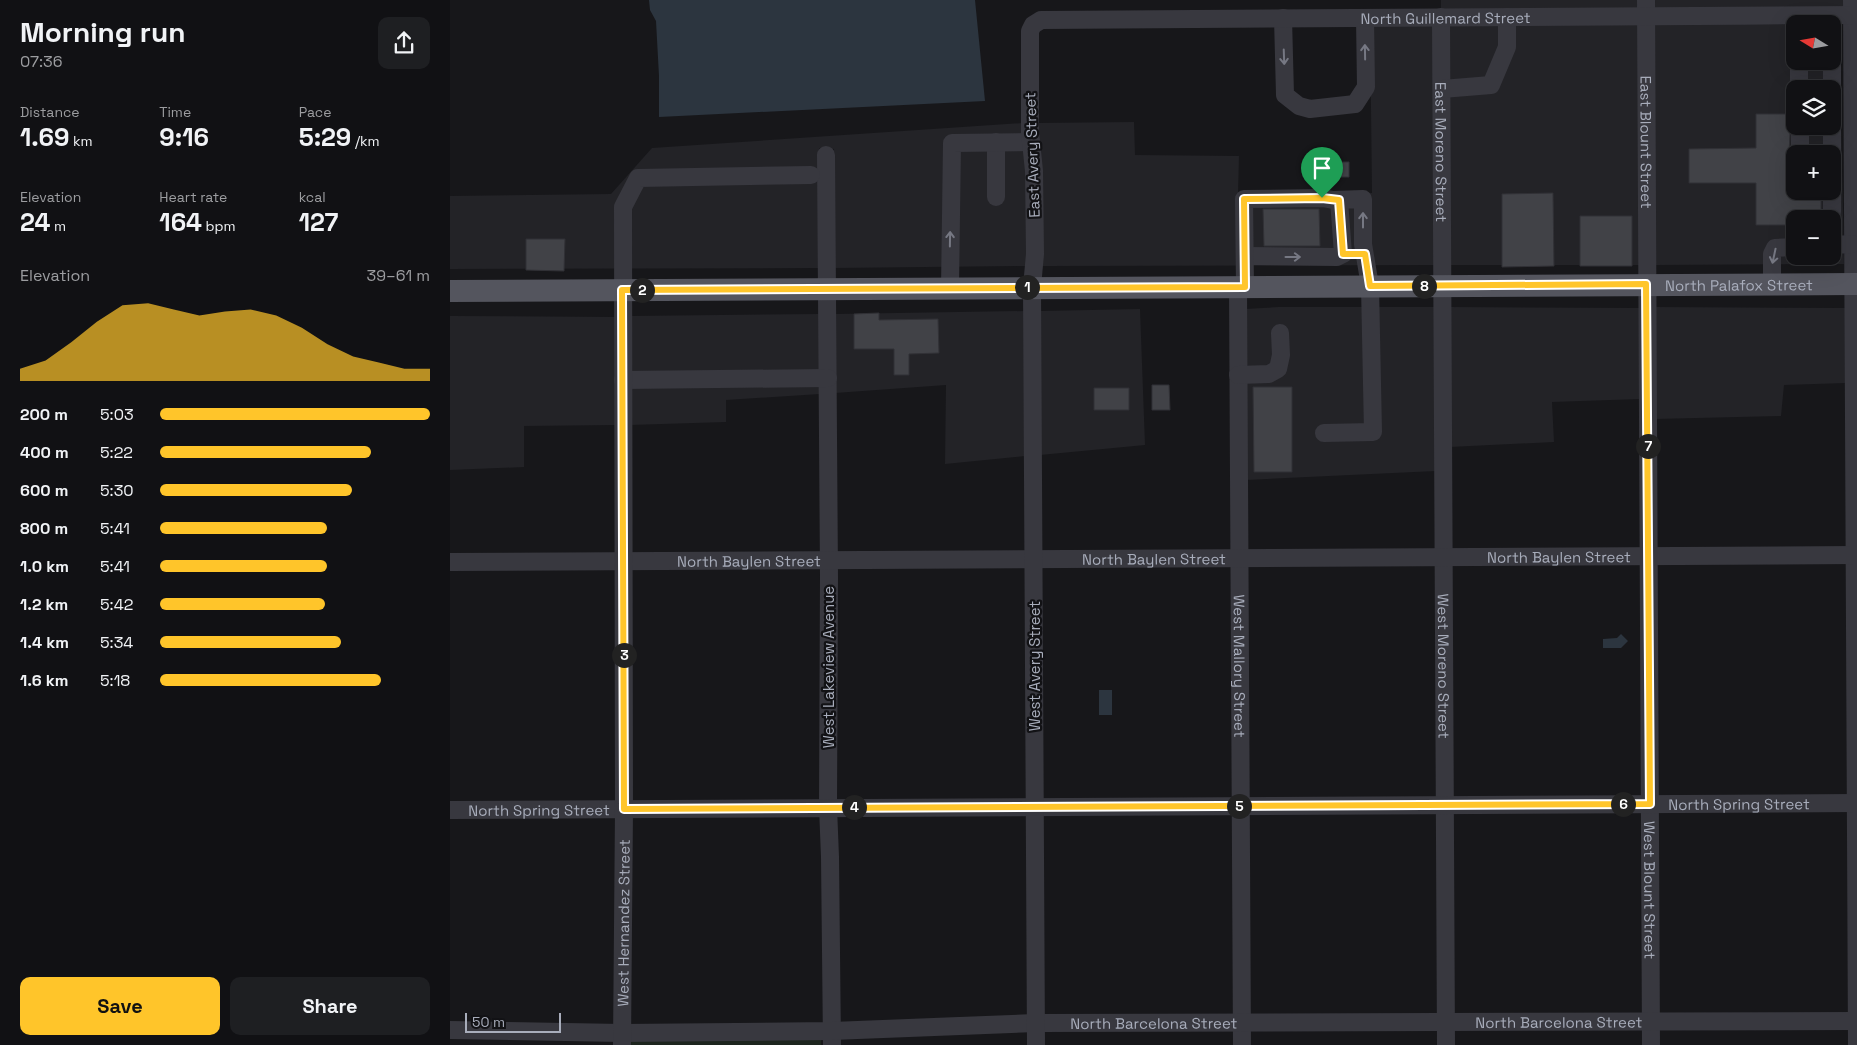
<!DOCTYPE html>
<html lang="en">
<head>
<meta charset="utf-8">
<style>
	:root { --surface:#111114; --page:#1e1f22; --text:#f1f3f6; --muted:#9c9da0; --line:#303134; --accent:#ffc52a }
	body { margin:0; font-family:"Space Grotesk",sans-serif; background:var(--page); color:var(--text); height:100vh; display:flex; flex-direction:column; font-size:19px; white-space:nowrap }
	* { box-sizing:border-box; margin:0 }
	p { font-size:16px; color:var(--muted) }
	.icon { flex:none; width:28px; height:28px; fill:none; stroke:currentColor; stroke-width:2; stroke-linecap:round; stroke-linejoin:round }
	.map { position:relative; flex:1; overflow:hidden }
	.side { display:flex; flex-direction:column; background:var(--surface); width:450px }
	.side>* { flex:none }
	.needle { width:32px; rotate:281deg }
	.tools { position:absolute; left:1336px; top:15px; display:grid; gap:10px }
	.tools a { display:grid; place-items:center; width:55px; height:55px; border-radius:10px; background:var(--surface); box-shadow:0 5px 20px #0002,0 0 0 1px var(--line); font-size:25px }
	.scale { position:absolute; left:15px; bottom:12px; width:96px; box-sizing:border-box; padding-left:5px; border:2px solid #a8adbb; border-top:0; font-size:14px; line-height:18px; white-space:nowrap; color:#a8adbb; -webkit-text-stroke:4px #121215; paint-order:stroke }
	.pin { position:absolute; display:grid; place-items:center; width:42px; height:42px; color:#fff; margin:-51px -21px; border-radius:50% 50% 50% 0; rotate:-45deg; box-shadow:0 0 5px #0007 }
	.pin .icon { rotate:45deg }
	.km { position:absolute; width:25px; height:25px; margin:-12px; border-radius:50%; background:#222; color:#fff; font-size:14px; line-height:25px; text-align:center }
	.round { display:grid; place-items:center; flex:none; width:52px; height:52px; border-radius:10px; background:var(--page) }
	.overview { display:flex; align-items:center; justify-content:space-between; height:85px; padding:0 20px }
	h1 { font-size:28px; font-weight:800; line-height:38px }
	.figures { display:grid; grid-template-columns:repeat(3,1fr); gap:8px; height:85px; padding:5px 20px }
	.figures div { display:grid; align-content:center }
	.figures b { font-size:25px; font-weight:800 }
	.figures small { font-size:14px; font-weight:400 }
	.figures p { font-size:14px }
	.chart { height:140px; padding:10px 20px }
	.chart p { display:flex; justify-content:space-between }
	.chart svg { width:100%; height:90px; margin-top:5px; fill:var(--accent); opacity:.7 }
	.button { display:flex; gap:10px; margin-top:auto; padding:10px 20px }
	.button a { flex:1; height:58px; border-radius:10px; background:var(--accent); color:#111; font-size:20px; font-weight:800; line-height:58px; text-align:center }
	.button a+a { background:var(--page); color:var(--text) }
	ul { padding:0 20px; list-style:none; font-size:16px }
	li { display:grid; grid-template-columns:80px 60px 1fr; align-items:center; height:38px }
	li i { height:12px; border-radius:6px; background:var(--accent) }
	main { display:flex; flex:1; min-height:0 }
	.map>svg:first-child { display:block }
</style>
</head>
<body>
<main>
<section class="side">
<div class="overview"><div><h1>Morning run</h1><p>07:36</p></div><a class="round"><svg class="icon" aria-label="share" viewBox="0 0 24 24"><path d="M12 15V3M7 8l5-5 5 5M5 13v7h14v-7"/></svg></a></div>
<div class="figures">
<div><p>Distance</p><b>1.69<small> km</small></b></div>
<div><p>Time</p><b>9:16</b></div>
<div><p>Pace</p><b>5:29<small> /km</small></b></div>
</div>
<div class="figures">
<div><p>Elevation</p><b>24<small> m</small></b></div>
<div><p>Heart rate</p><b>164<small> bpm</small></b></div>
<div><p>kcal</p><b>127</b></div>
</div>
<div class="chart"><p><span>Elevation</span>39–61 m</p>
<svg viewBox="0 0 160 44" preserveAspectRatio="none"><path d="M0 44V38L10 34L20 25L30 15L40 7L50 6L60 9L70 12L80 10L90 9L100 12L110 18L120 26L130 32L140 35L150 38L160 38V44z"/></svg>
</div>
<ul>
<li><b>200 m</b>5:03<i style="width:100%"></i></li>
<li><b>400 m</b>5:22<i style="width:78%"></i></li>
<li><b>600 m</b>5:30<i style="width:71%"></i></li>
<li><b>800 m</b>5:41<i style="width:62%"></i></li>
<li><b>1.0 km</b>5:41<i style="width:62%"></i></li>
<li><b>1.2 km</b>5:42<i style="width:61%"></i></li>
<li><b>1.4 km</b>5:34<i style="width:67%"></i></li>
<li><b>1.6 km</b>5:18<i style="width:82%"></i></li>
</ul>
<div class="button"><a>Save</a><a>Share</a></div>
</section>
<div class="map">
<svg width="1407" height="1045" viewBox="0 0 1407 1045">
	<rect width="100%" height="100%" fill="#17171a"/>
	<path fill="#232327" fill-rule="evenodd" d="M991,0H1188V9L991,11Z
		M1203,0H1394V8L1203,9Z
		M1188,22L1189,265H999V24Z
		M1203,22L1345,25V61H1382L1383,26H1389L1394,264L1204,265ZM1345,89H1382V126H1345ZM1345,154H1382V191H1345ZM1345,219H1382V256H1345Z
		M920,24H984V265L591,266L588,123L684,122L685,155L789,156L788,194L922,193Z
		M573,123L577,171L576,266L385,268L384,149L369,148L370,268L0,269V196L161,194L202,148Z
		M829,307H985L986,471L796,480L795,309Z
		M999,307L1189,308L1190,399L1102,402L1104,442L1000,447Z
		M1204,307L1395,308L1396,383L1334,385L1331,416L1205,419Z
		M690,309L695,445L590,455V311Z
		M575,311V456L495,464L496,385L385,393V314Z
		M370,314V394L276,400V422L180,425V316Z
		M0,316L165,317V425L74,426V467L0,470Z"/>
	<path fill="#1d251e" d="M371,1036V1045H181V1041Z"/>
	<path fill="#2c353f" d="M199,0H525L535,101L209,117V76L206,21L200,10Z
		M1171,634L1178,641L1171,648H1153V639L1167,638Z
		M649,690H662V715H649Z"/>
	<path fill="#414247" stroke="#313136" d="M1306,114H1341L1339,154L1341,175H1345V191H1371V212L1374,219H1345V225H1306V183H1239V149L1306,148Z
		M853,162H899V177H853Z
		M1103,193L1104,266L1052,267V194Z
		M813,209H869L870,246H814Z
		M1130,216H1182V266H1130Z
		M76,239H115L114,271L76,270Z
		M429,313V320L488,319L489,353L459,354V375H444V349H404V314Z
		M702,385H719L720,410H702Z
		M803,387H842V472H804Z
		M644,388H679V410H644Z"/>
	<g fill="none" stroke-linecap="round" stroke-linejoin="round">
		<g stroke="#38383f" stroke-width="18">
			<path id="s1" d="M1196,0L1201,1045"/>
			<path d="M1402,0L1407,1045"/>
			<path id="s2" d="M991,17L996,1045"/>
			<path d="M833,18L835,95L849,106L860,109L905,104L916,87L915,18"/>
			<path d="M1349,61V89"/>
			<path d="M992,89L1041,85L1057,47V17"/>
			<path d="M1382,89V61"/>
			<path d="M1350,126V154"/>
			<path d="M1382,154V126"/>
			<path d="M376,155L379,576L378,807L380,857L382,1045"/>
			<path d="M1382,191V212"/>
			<path d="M546,197V142"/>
			<path d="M1382,245L1402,244"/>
			<path d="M795,256L887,257L893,254L889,200"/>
			<path d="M1322,284V254L1325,248L1345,247"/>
			<path id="s3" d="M788,287L792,1045"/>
			<path d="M795,287L794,199L873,198L883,200L913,199V244L920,286L923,432L874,433"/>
			<path d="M500,288L502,143L581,142"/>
			<path d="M788,375L819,374L828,369L831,355L830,333"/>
			<path d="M173,380L378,378"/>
			<path id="s4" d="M0,562L1407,555"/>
			<path id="s5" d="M0,810L1407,803"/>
			<path id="s6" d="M0,1030L172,1033L382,1031L585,1023L1407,1021"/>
			<path id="s7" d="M172,1045L174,809L173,207L188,178L361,175"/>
			<path id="s8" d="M586,1045L582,287L585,254L584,171L580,132V31L583,25L591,20L1407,15"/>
		</g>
		<path stroke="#54555e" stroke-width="22" id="s9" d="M0,291L1407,284"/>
	</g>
	<defs><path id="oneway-shaft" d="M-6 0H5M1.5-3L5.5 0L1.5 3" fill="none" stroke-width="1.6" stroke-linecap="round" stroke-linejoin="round" transform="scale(1.25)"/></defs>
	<g stroke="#767883">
		<use href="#oneway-shaft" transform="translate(915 52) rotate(-91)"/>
		<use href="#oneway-shaft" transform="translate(834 57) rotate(88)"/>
		<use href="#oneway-shaft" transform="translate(913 220) rotate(-90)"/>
		<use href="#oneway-shaft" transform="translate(500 239) rotate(-89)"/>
		<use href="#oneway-shaft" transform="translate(1324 256) rotate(102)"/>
		<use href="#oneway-shaft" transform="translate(843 257)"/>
	</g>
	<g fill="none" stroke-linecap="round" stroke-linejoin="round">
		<g stroke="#fff" stroke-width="10">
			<path id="route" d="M872,198L889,200L893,254H915L920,286L1196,284L1200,804L174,809L172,290L795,287L794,199Z"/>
		</g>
		<use href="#route" stroke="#ffc52a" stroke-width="6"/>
	</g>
	<g text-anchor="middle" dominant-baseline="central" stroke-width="4.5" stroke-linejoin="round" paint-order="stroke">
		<g font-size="15" fill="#a8adbb" stroke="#121215">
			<text stroke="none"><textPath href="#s8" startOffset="1435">North Guillemard Street</textPath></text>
			<text stroke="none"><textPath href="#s1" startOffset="142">East Blount Street</textPath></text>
			<text stroke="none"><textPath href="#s2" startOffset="135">East Moreno Street</textPath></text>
			<text transform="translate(582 155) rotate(-92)">East Avery Street</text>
			<text stroke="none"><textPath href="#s9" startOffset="1289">North Palafox Street</textPath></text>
			<text stroke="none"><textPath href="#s4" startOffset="1109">North Baylen Street</textPath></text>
			<text stroke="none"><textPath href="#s4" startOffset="704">North Baylen Street</textPath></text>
			<text stroke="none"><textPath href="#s4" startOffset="299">North Baylen Street</textPath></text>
			<text stroke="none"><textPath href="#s2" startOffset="649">West Moreno Street</textPath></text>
			<text transform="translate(584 666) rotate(-90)">West Avery Street</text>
			<text stroke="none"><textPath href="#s3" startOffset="379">West Mallory Street</textPath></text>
			<text transform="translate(378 667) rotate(-90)">West Lakeview Avenue</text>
			<text stroke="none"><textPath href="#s5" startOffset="1289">North Spring Street</textPath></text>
			<text stroke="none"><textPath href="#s5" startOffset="89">North Spring Street</textPath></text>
			<text stroke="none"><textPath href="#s1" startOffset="890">West Blount Street</textPath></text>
			<text stroke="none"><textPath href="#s7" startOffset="122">West Hernandez Street</textPath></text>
			<text stroke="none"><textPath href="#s6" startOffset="1109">North Barcelona Street</textPath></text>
			<text stroke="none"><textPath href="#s6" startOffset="704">North Barcelona Street</textPath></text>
		</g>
	</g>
</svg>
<div class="tools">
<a><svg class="needle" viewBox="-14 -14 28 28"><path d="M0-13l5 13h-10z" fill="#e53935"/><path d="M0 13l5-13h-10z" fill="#9c9da0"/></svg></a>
<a><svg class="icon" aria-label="layers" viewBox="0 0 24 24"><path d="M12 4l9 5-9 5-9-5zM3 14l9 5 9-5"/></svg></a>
<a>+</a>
<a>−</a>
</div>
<div class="scale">50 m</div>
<div class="pin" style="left:872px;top:198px;background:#1e9e55"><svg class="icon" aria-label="arrive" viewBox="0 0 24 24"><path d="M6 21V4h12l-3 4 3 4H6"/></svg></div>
<b class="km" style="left:577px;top:287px">1</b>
<b class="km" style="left:192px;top:290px">2</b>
<b class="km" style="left:174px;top:655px">3</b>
<b class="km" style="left:404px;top:807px">4</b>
<b class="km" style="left:789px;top:806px">5</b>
<b class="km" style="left:1173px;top:804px">6</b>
<b class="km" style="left:1198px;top:446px">7</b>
<b class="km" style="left:974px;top:286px">8</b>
</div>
</main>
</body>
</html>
